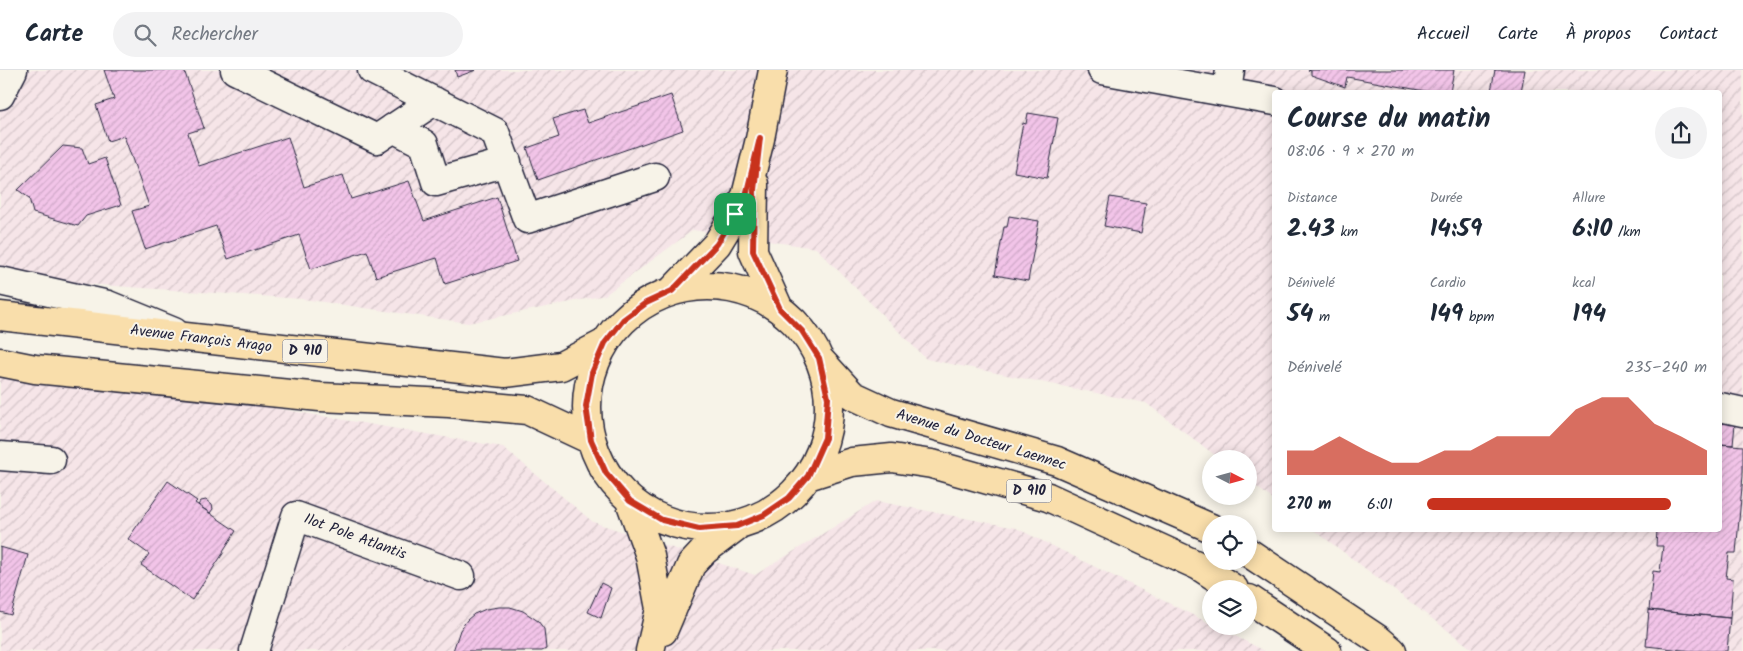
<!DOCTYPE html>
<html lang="fr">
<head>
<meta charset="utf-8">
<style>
	:root { --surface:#fff; --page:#f2f2f3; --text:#1f2937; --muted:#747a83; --line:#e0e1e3; --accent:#c8321e }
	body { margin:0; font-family:Kalam,sans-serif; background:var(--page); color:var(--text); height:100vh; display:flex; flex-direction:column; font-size:19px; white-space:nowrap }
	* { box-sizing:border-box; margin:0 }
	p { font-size:16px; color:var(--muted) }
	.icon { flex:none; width:28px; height:28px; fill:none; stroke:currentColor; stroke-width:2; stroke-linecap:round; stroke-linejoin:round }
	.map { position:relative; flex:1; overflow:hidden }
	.sheet { position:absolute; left:1272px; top:20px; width:450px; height:442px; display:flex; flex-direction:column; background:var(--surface); border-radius:5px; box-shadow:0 2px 12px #0003 }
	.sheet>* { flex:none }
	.needle { width:32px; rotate:96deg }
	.buttons { position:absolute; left:1202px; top:380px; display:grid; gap:10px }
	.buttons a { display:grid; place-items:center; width:55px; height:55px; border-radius:50%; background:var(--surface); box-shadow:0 2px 12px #0003; font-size:25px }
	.pin { position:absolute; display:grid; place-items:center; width:42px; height:42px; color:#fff; margin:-21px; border-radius:10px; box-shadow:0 2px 8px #0006 }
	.round { display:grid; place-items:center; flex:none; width:52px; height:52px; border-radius:26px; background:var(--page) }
	.overview { display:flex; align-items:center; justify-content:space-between; height:85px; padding:0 15px }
	h1 { font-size:28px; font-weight:700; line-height:38px }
	.metrics { display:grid; grid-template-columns:repeat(3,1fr); gap:8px; height:85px; padding:5px 15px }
	.metrics div { display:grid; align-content:center }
	.metrics b { font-size:25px; font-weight:700 }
	.metrics small { font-size:14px; font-weight:400 }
	.metrics p { font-size:14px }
	.chart { height:140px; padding:10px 15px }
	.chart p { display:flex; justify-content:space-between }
	.chart svg { width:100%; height:90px; margin-top:5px; fill:var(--accent); opacity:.7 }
	ul { padding:0 15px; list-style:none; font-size:16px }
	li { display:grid; grid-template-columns:80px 60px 1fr; align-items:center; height:38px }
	li i { height:12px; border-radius:6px; background:var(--accent) }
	header { display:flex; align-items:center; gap:30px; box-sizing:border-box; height:70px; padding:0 25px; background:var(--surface); border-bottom:1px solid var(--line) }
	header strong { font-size:24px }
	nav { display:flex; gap:28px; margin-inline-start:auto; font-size:18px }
	.search { width:350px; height:45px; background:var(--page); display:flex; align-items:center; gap:12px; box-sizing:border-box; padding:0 18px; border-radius:28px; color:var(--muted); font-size:19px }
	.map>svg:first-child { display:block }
</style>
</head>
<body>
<header>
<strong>Carte</strong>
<div class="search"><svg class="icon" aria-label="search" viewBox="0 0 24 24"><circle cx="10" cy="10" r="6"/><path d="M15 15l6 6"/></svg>Rechercher</div>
<nav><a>Accueil</a><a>Carte</a><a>À propos</a><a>Contact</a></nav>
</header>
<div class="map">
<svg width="1743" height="581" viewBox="0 0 1743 581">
	<defs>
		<pattern id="industrial-furrows" width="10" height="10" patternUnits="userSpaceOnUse" patternTransform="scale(1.25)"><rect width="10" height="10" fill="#f6e5e8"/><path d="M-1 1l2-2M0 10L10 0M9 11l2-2" fill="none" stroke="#d3c4c8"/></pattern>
		<pattern id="building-hatch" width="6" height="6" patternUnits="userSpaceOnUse" patternTransform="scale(1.25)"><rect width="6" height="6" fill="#f2c4e8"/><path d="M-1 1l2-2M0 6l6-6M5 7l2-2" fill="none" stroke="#cfa8c8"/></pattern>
	</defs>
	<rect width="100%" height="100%" fill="#f7f3e8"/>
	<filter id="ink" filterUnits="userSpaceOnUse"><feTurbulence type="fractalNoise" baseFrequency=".02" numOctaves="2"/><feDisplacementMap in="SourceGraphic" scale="10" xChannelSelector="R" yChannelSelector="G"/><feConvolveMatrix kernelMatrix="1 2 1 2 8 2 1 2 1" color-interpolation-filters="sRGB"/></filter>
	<g filter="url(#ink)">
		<path fill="url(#industrial-furrows)" d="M0,0H1743V581H1475L1314,460H1720V22H1275V431L1249,411V389H1220L1146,333L926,289L816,178L693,160L605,225L468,253L303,229L0,208Z
			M0,291L503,377L593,452L755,505L876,431L1016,458L1211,554V556H1215L1265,581H0Z"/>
		<path fill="url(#building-hatch)" stroke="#22223b" d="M104,0H184L204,58L188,63L199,96L288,67L304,117L343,105L351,129L409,111L424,151L497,127L517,191L445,214L437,188L376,207L367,181L311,199L299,165L228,189L216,156L145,179L132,141L149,136L124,66L108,71L96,35L114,29Z
			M455,0H476L457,7Z
			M1308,0H1454L1450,22H1430L1347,7L1345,17L1311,5V1Z
			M1495,0H1525L1521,22L1491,21Z
			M671,25L683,60L538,110L527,78L559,67L553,49L583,40L588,53Z
			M1028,43L1058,48L1047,108L1014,102L1023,53L1026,54Z
			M63,76L82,78L88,94L105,88L121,135L86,146L78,156L33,143L29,128L18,120Z
			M1110,127L1146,133L1141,163L1104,156Z
			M1009,146L1039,151L1028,211L995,205L1004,157H1007Z
			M1720,353L1735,354L1733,375L1720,374Z
			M1720,374L1743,376V406L1736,483H1729L1726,508L1733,509L1730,548L1649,540L1653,501L1660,502L1663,476H1656L1657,460H1720Z
			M168,411L197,431L195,433L236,461L223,481L224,482L192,530L141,495L149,484L128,469Z
			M206,430L212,435L213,439L210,443L198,435L201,431Z
			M0,477L28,485L11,545L0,542Z
			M601,513L611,518L601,548L588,542Z
			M499,537H510L523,541L538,551L544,559L546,579L542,581H453L460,560L467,550L474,544L486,539Z
			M1649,540L1730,548L1727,581H1692L1646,576Z"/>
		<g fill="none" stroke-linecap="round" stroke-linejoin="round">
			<g stroke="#22223b" stroke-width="31">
				<path id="minor" d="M235,0L377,69L434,31
					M372,0L495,62L527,149L655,107
					M1102,0L1275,31
					M1227,22L1230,0
					M0,25L13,0
					M393,58L424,74L436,112L507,92
					M0,211L108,235L174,262
					M1720,337L1743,342
					M0,386L51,390
					M254,581L296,446L461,506"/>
			</g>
			<g stroke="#22223b" stroke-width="31">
				<path id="major" d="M754,114L753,181L779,239
					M587 337a121 121 0 1 1 242 0a121 121 0 1 1-242 0Z
					M672,221L717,174L746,126L760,69L773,0
					M0,246L505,303L561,296L605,273
					M820,290L852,325L891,343L1057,391L1211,458
					M0,292L35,299L320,327L449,333L527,340L591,370
					M808,406L852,392L892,388L932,394L1048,427L1199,496L1234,519
					M630,431L650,486L660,539L650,581
					M1249,483L1379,570L1392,581
					M1249,529L1327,581
					M663,561L691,495L705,480L737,456"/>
			</g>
			<use href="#minor" stroke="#f7f3e8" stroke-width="28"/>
			<use href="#major" stroke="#f9deab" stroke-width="28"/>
		</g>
	</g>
	<g fill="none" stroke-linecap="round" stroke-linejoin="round" filter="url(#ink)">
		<g stroke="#fff" stroke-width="10">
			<path id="route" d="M760,68L754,120L753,181L780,239L802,261L819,288L828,328L825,368L808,406L789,428L764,445L737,456L699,459L662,450L630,431L606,403L591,370L586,336L592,303L605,273L623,250L646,233L672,221L717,174L746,126Z"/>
		</g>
		<use href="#route" stroke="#c8321e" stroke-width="6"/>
	</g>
	<g text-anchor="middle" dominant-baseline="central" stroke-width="4" stroke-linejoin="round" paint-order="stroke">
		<g fill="#f7f3e8" stroke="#62616f" stroke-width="1">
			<rect x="282.5" y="269.5" width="45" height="23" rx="4"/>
			<rect x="1006.5" y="409.5" width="45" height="23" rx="4"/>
		</g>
		<g font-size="14" font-weight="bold" fill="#22223b">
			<text x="305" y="281">D 910</text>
			<text x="1029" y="421">D 910</text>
		</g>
		<g font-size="15" fill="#22223b" stroke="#f7f3e8">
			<text transform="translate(201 269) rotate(7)">Avenue François Arago</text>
			<text transform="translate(981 370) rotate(17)">Avenue du Docteur Laennec</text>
			<text transform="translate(355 467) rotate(20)">Ilot Pole Atlantis</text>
		</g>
	</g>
</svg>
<div class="buttons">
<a><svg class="needle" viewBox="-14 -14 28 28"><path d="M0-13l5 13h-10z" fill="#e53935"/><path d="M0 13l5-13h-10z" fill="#747a83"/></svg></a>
<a><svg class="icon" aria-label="locate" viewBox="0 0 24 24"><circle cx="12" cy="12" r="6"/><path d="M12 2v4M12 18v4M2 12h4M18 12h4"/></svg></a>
<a><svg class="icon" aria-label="layers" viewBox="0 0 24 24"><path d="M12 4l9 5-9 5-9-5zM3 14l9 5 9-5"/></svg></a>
</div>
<div class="pin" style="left:735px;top:144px;background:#1e9e55"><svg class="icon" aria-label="arrive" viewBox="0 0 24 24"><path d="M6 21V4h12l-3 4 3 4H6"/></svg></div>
<section class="sheet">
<div class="overview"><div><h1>Course du matin</h1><p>08:06 · 9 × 270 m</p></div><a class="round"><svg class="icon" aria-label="share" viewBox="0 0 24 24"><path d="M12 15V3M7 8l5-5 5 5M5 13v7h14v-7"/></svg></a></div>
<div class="metrics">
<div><p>Distance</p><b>2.43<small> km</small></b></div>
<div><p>Durée</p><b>14:59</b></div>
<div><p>Allure</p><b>6:10<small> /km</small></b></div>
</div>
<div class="metrics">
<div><p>Dénivelé</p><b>54<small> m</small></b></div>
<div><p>Cardio</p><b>149<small> bpm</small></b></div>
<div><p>kcal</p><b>194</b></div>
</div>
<div class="chart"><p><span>Dénivelé</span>235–240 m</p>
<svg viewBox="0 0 160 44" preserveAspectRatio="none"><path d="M0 44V32L10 32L20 25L30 32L40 38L50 38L60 32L70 32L80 25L90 25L100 25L110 12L120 6L130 6L140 19L150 25L160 32V44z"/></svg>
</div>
<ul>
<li><b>270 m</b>6:01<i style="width:87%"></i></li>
</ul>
</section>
</div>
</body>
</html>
